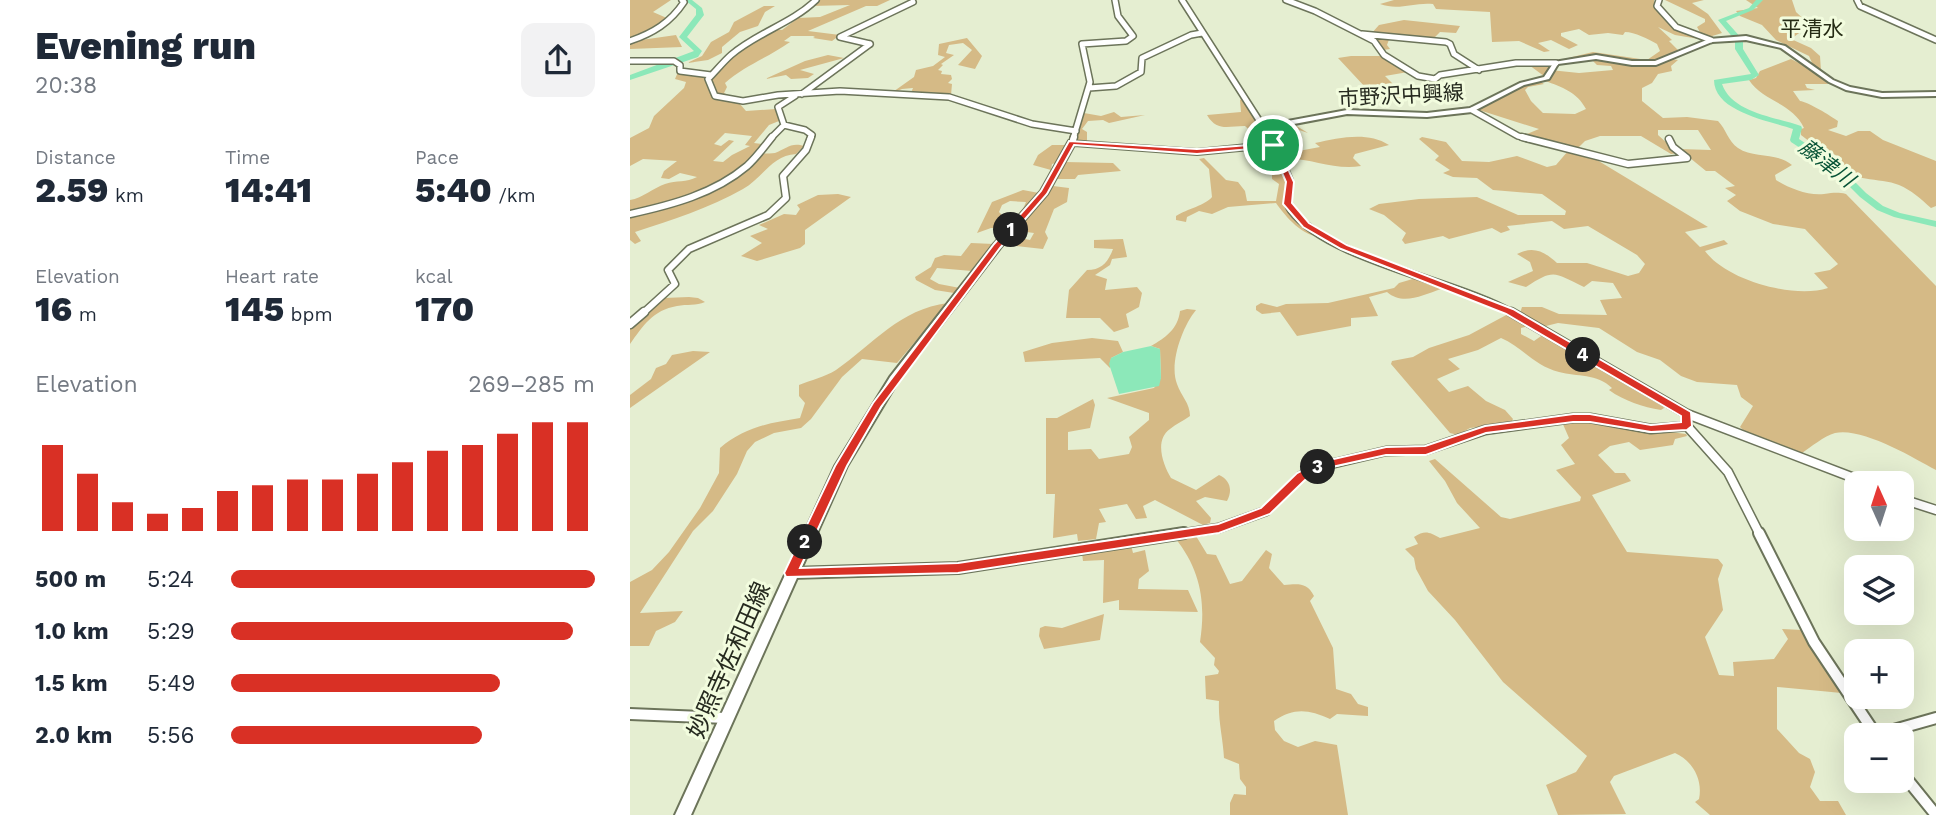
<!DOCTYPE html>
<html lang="en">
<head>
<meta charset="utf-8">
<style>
	:root { --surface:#fff; --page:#f2f2f3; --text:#1f2937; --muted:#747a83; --accent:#d93025 }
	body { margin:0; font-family:"Work Sans","Noto Sans JP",sans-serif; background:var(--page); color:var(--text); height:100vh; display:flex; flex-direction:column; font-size:26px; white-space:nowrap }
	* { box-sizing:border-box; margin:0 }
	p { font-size:23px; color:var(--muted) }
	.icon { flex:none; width:38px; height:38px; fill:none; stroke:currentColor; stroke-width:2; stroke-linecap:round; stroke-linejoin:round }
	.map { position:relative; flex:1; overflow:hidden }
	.details { display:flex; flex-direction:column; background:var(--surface); width:630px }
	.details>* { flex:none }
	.needle { width:46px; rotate:357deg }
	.buttons { position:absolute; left:1214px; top:471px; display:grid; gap:14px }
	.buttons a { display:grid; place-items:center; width:70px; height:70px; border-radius:14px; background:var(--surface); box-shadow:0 7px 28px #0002; font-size:35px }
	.pin { position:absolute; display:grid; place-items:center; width:60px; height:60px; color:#fff; margin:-30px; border:4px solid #fff; border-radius:50%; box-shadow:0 2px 7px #0007 }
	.km { position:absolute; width:35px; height:35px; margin:-18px; border-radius:50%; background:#222; color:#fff; font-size:19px; line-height:35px; text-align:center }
	.round { display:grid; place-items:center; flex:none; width:74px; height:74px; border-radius:14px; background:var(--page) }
	.summary { display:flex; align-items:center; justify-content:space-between; height:119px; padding:0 35px }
	h1 { font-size:38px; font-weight:800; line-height:52px }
	.stats { display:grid; grid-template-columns:repeat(3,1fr); gap:10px; height:119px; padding:7px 35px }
	.stats div { display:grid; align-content:center }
	.stats b { font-size:35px; font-weight:800 }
	.stats small { font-size:19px; font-weight:400 }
	.stats p { font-size:19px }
	.chart { height:196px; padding:14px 35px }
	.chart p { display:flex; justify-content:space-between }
	.chart svg { width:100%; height:126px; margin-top:7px; stroke:var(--accent); stroke-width:6 }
	ul { padding:0 35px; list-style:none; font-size:23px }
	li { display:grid; grid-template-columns:112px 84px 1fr; align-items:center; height:52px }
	li i { height:18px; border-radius:9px; background:var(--accent) }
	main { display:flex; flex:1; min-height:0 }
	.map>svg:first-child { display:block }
</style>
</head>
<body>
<main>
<section class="details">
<div class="summary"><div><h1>Evening run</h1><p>20:38</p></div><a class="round"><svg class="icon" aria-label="share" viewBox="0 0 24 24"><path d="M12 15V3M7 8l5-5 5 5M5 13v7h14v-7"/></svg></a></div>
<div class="stats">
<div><p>Distance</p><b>2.59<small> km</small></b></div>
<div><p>Time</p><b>14:41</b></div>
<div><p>Pace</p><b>5:40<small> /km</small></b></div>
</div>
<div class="stats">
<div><p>Elevation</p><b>16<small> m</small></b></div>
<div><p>Heart rate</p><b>145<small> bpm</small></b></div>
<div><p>kcal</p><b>170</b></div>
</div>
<div class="chart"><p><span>Elevation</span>269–285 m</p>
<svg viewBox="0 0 160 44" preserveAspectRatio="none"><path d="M5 44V14M15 44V24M25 44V34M35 44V38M45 44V36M55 44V30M65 44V28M75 44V26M85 44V26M95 44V24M105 44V20M115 44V16M125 44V14M135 44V10M145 44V6M155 44V6"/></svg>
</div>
<ul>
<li><b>500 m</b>5:24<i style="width:100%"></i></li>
<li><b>1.0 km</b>5:29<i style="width:94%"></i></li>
<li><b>1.5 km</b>5:49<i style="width:74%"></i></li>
<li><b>2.0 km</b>5:56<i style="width:69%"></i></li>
</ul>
</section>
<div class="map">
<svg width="1306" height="815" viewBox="0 0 1306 815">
	<rect width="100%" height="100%" fill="#e5eed1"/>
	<path fill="#d5ba86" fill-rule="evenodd" d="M0,0H41L23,12L39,19L7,38L11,40L46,35L52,47L0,49Z
		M189,0H260L247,6H236L178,31L210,35L202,41L183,38L185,37L183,36H161L154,41L160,42C139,57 114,66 95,83L97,87L94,93L98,95L92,100L109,103L116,111L146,109L149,121L139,125L124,143L132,144L127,153C132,153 140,154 145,153C156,149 161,142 174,146L166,154C142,155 133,178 113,189C80,208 41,220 5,232L11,241L5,244L0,240V200C13,198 23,188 35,184C47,180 56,183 67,177L50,173L39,179L31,178L34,171L47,161L13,159L0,166V138L19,128L24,116L54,88L56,82L45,79L48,72L84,75L99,58L143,29L152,30L168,18L190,17L220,5L181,6ZM95,133L122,136L115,145L120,146L102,155L93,162L83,161L104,141L99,140L91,146L84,144Z
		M764,0H1024V5L1044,27L1075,40L1045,35L1028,27L1042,40L1039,41L1048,50L1018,63L966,56L941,59L938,58L963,52L1017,60L1030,51L1027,44C1018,39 1005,32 995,32L993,35L978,33L959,35L949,29L931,33V36L948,45L939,49L921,40L908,43L920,51L914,52L889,41L862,42L860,12L806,9L803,4C784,2 769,11 750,4Z
		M1035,0H1074L1062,3L1078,14L1092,33L1079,37L1071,34L1067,27L1075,22V19Z
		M1116,0H1162L1166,12L1180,25L1161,39L1181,48L1190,56L1191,71L1183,65L1179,56L1146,40L1132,25L1110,16L1106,11L1128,8Z
		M134,6H145L135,12L128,26L110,32L92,47V53L78,60L57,63L72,56L81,42L99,32L104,22Z
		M774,20L830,26L826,33L810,32L803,39L761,34L757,45L760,49L753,50L750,44L734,36L741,34L749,25Z
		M337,38L352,56L345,69L328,65L342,50L333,43L319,45L316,53L324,55L311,64L313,65L308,70L312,71L311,74L321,75L322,79L318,83L322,84L321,95H280L283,88L272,89L260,94L284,77L286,70L303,66L315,57L308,55L309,44Z
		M198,55L214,58L170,70L184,74L178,78L161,79L156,75L135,79L175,61Z
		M721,56H753L778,72L755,76L778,99L750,103L708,58Z
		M961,59L1021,66L1040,59L1048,60L1041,66L1042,71L1028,74L1022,83L1012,88V101L1033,118L1057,117L1088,121C1096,129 1098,141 1108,148C1124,159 1148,152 1162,165L1145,175L1146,180C1159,188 1178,196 1194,194C1203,193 1207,192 1216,194L1306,286V470C1282,457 1232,427 1205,433C1194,436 1181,447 1172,453L1114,431L1110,427L1123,406L1111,397L1107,385L1067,382L1051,376L1030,360L1007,352L969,328L928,323L912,327L890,313L892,307H912L929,314L977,315L970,300L992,298L983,283L962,281L954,287C924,273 925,268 896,287L878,282L903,271L900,262L887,254C903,246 914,251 927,263H957L998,276L1009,273L1015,264L1007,255L958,226L934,229L922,221L877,226L880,230L871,233L862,228L819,239L813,236L775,244L772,240L776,233L754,215L739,209L749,204L789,199L847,197L888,215H935L936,211L912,194L863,190L847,178L823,177L813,173L820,170L805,160L809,156L789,139L792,137L816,142L832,161L859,162L887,156L917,167L926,165L938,151L962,157L1078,227L1055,232L1070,247L1094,240L1098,244L1075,251C1096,280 1163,299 1198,288L1184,273L1200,270L1208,264L1175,229L1143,224L1110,211L1097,201L1106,195L1095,188L1105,186L1085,171H1076L1049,149L1081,150L1068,130H1028V135L1048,153L1041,154L1011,136H970L955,141L947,149L892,136L909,129L849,110L894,84L909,81L914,84L898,87L895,90L901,101L913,113L945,114L956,109C947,92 932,87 915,81L918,79L899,65L922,64L920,70L949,73L983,70L981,66L967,65Z
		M1161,59L1181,69L1198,84H1175L1177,88L1185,90L1163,91L1170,101C1178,102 1201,116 1208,121L1207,127L1198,130L1216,136L1228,131H1240L1253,140L1306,161V206L1301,208C1291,199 1281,190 1269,185C1250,177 1219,183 1208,163L1212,158L1184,145L1171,135V129L1174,128C1163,103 1132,101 1119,80L1126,78L1130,71Z
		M613,98L616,104L639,143H628L626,136L615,126C598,126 587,132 577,115L611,112L610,100Z
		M484,112L491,117L515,115L479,123L473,120L458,121L452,129L457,132V143L446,140L454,113L471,116Z
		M665,125L678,133L663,128L646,131L652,151L663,152L690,147L685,143C709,138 737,131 759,145L725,154L723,158L731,166C704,171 680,157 652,159L636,129Z
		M422,145H436L426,163L422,164L421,170L403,165L408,155Z
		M574,158L596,180L608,182L615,191L617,201H646L649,184L642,179V168L650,169L655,182L654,205L670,223L691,237C672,236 656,217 646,203L598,207L582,214L569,211L557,217L556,222L546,220V216C557,209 576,205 582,197L579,169L569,159Z
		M435,162L483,163L491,171L448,175L445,179H427L432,164Z
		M423,186L439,188L437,202L424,209L415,232L418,238L413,249L385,246L390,238L400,240L404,233L389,231L385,236L381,235Z
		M393,190L409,193L397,208L393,209L396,202L380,201L372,205L369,212L371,214L370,220L382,223L376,229L361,228L347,233L362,202Z
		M208,194L221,197L175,230V244L170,248L127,261L111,256L132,243L120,236L138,229L129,225L154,214L166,215L170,209L167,205L188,195Z
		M493,239L497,257L482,259L480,265L465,275L477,279L475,290L507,287L512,293L509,307L496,314L499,327L484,332L470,318H436L439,290L457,270C472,270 478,262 483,249L464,248V240Z
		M341,243L364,244L342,271L307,268L300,279L309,284L330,288L324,293L305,290L286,280L285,277L301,267L305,258L314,255L331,256Z
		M786,278L812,287L811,289C793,295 773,306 757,292L739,297L748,316L721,318V326L667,336L650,312L632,314L626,310V306L631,303L647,307L656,304L698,303L764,288L769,283Z
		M59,297L68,298L75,302C66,306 57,304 47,306C23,310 13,326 0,344V326L34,298Z
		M318,303L267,363L232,359L212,377L181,419L171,428L144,433L125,442L117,451L107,474L83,511L63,531L10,613L53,611L45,622L26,631L19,646H0V582L22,570L39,552L70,508L89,473L90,448C115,427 139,423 170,418L175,403L169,396V385C181,380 195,377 206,370C243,344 270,309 318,303Z
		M557,309L566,310C552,327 539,364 547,384C551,396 560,403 560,416C553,421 546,424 540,429C524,440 533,465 541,478L566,490L589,475C600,480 603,490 597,501L575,497L566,501L581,518L580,523L573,525L525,500L513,506L517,518L506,519L497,504L469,509L476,522L469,523L466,539L448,541L447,534L423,538L425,494H416V418H427L463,399L465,405L460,428L438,432V450L461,449L469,459L499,454L502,447L499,437L519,420V413L477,398L524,388L531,378L530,349L521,346C535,338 548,329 550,311Z
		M880,313L899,326L891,328V334L904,341L914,334L1031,402L1034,408L1031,410C1013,407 994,401 979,390L982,388C967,373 947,377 929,372C905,366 892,347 871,338L848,350L818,359L830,369L807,379L819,392L838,386L856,401L875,410L883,419L881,423L840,428L828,435L820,433L761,364L762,361L783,357L799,348L839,335Z
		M462,338L488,341L493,352L481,358L480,368L470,358L395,362L393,352L422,343Z
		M63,351L80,352L0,408V395L21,379L26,368L36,364L42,355Z
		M946,420L1056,434L1057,436L1045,439L1043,445L1010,450L999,442L980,446L968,455L985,473H995L1001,481L962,495L997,552L1088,559L1093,565L1088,579L1093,610L1075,637L1089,675L1104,676L1103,662L1144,659L1158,639L1152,629L1172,630L1212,693L1147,687V729L1169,753L1180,759L1185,772L1180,787L1190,801H1208L1216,815H1080L1065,802L1069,799C1073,780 1063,761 1045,753L984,776L980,782L996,814L928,815L916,785L946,772L957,756L873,682L825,620L798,591L786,569L784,558L775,549L788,544L784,537C795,530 799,532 810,538L850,528L827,503L815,481L799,461L805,459L871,517L880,519L950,501L951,497L926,470L945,464L931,445L939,438L932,422Z
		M566,536L577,554L586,555L600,584L612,581L636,550L642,554L639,568L654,585C668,584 677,582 684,596L680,601L703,648L706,689L721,694L728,704L738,707V716L707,714L700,719C679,710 665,707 644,721L645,730L654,741L668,747L685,741L707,745L718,815H600V803L604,794L616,795V787L610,779L609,764L594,758C593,738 588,721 589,701L576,699L575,676L588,674L589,671L584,665L585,658L570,642C576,603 571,570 545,538Z
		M501,545L503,553L515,550L519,571L509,579L508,589L558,590L568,612L489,610V600L473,603L474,560L453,561L452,553Z
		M474,614L470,640L414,649L409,636L410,628L415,626L432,628Z"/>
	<path fill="#8ce8b9" d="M521,346L530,349L531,378L529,386L489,394L479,364L481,358L493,352Z"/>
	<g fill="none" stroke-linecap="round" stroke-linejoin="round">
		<path fill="#8ce8b9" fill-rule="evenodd" d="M55,0H62L72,8L74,15L57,37L72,51L68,57L0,80V75L64,51L49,37L66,15V9Z
			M1126,0H1133L1123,10L1096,21L1113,40V49L1129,75L1121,80L1092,84C1102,113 1146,117 1171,126L1172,128L1169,139L1208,165L1236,193L1253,206L1270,213L1306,221V227L1264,217L1247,210L1230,197L1202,169L1161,142L1160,140L1163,129C1140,121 1084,112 1084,80L1121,74L1105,49V40L1088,20L1119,8Z"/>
		<g stroke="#6c745a" stroke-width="8">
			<path id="minor-far3" d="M186,0C161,24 128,32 101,55C93,62 86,71 78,79L85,96L113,101L148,95L210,91L319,97L402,124L446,131
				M552,0L634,128
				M656,0L685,11L744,41L754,55L788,76L805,79L810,75L886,63H926
				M1029,0L1027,6L1046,27L1081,40
				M1227,0L1230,6L1306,40
				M732,34L816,42L820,44L824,54L849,70
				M0,41C23,33 40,23 54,2L52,0
				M240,44L210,37L283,2
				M0,61H44L50,65V71L81,75
				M459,88L486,86L511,72L512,58L561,35L572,33
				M172,94L240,44
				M842,110L888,136L899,139
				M154,125L148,107L165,96
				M140,139L154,125L175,130L182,135L180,139
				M443,139L460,82L452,44L496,41L503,36L488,16L485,0"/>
		</g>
		<g stroke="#6c745a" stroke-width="9">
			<path id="minor-far2" d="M892,137L998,164L1057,158L1043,147L1039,139
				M442,143L444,137
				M643,145C648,156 655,168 659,179C662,189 654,200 661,210C699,260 828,281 884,314
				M0,214C41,205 84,194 117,166C126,158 134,147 142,137
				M12,314L45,284L38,270L59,249L138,215L156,198L153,176L176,150L181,137"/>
		</g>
		<g stroke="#6c745a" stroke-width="11">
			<path id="minor-far1" d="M881,312L1057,414L1237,483
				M0,324L14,312
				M1057,421V426L1098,472L1130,535
				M1272,499L1306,510
				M543,535L589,528L636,511L671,476L684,468L756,451L796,450L855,430L943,418H960L1021,429L1057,426"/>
		</g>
		<g stroke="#6c745a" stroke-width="14">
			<path id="minor" d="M1129,533L1184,642L1246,735
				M161,573L328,568L554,533
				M0,714L96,718
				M1246,735L1306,718
				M1272,773L1306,815"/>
		</g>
		<g stroke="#6c745a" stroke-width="4">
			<path id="secondary" d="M1116,36L1155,46L1203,80L1220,87L1252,93L1306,92V96L1252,97L1216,90L1199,82L1151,48L1116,40L1082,42L1026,65H1002L966,59L928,64L919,79L894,85L842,112L797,117L717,114L638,129L647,145L643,147L567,154L444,145L417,194L370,248L268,381L217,466L61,815H45L205,466L260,377L364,244L411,191L439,141L567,150L638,143L630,128L631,126L717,110L797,113L840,108L890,83L914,77L924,62L966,55L1002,61H1025L1079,39Z"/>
		</g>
		<use href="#minor-far3" stroke="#fff" stroke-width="5"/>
		<use href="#minor-far2" stroke="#fff" stroke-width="6"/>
		<use href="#minor-far1" stroke="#fff" stroke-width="8"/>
		<use href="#minor" stroke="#fff" stroke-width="10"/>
		<use href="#secondary" fill="#fff" fill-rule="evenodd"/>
	</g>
	<path fill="#d93025" stroke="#fff" stroke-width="2" fill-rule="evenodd" d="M439,141L567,149L646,143L664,182L662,203L679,223L717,245L883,309L1061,412L1062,426L1057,430L1021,432L960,422H943L856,433L796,455H756L693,469L676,479L640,514L589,533L328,573L156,577L154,573L205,466L243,403L364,244L411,191ZM444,145L567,154L641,147L656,182L653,204L673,227L711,249L876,314L1051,416V422L1021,425L960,414H943L855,426L795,446L756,447L686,463L667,473L631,508L588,524L328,563L170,568L217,466L251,407L370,248L417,194Z"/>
	<g text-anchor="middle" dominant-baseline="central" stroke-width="6" stroke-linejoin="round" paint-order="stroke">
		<g font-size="21" fill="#262c15" stroke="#f2fcde">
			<text x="1182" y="28">平清水</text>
		</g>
		<g font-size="21" fill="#262a1f" stroke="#f2fcde">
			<text transform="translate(771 95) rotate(-3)">市野沢中興線</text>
		</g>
		<g font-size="21" font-style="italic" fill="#075336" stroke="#f2fcde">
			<text transform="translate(1197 163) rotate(38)">藤津川</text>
		</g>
		<g font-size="24" fill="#262a1f" stroke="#f2fcde">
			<text transform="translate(99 660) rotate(-66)">妙照寺佐和田線</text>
		</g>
	</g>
</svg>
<div class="buttons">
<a><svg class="needle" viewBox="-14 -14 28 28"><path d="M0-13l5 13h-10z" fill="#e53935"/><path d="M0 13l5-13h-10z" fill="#747a83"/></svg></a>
<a><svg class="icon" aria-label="layers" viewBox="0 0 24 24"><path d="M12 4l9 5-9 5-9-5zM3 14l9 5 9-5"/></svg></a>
<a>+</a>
<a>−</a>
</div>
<div class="pin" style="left:643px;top:145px;background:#1e9e55"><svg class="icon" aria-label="arrive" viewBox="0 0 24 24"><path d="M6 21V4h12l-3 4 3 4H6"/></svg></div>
<b class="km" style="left:381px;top:230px">1</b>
<b class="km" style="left:175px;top:542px">2</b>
<b class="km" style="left:688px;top:467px">3</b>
<b class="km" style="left:953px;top:355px">4</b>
</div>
</main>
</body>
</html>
